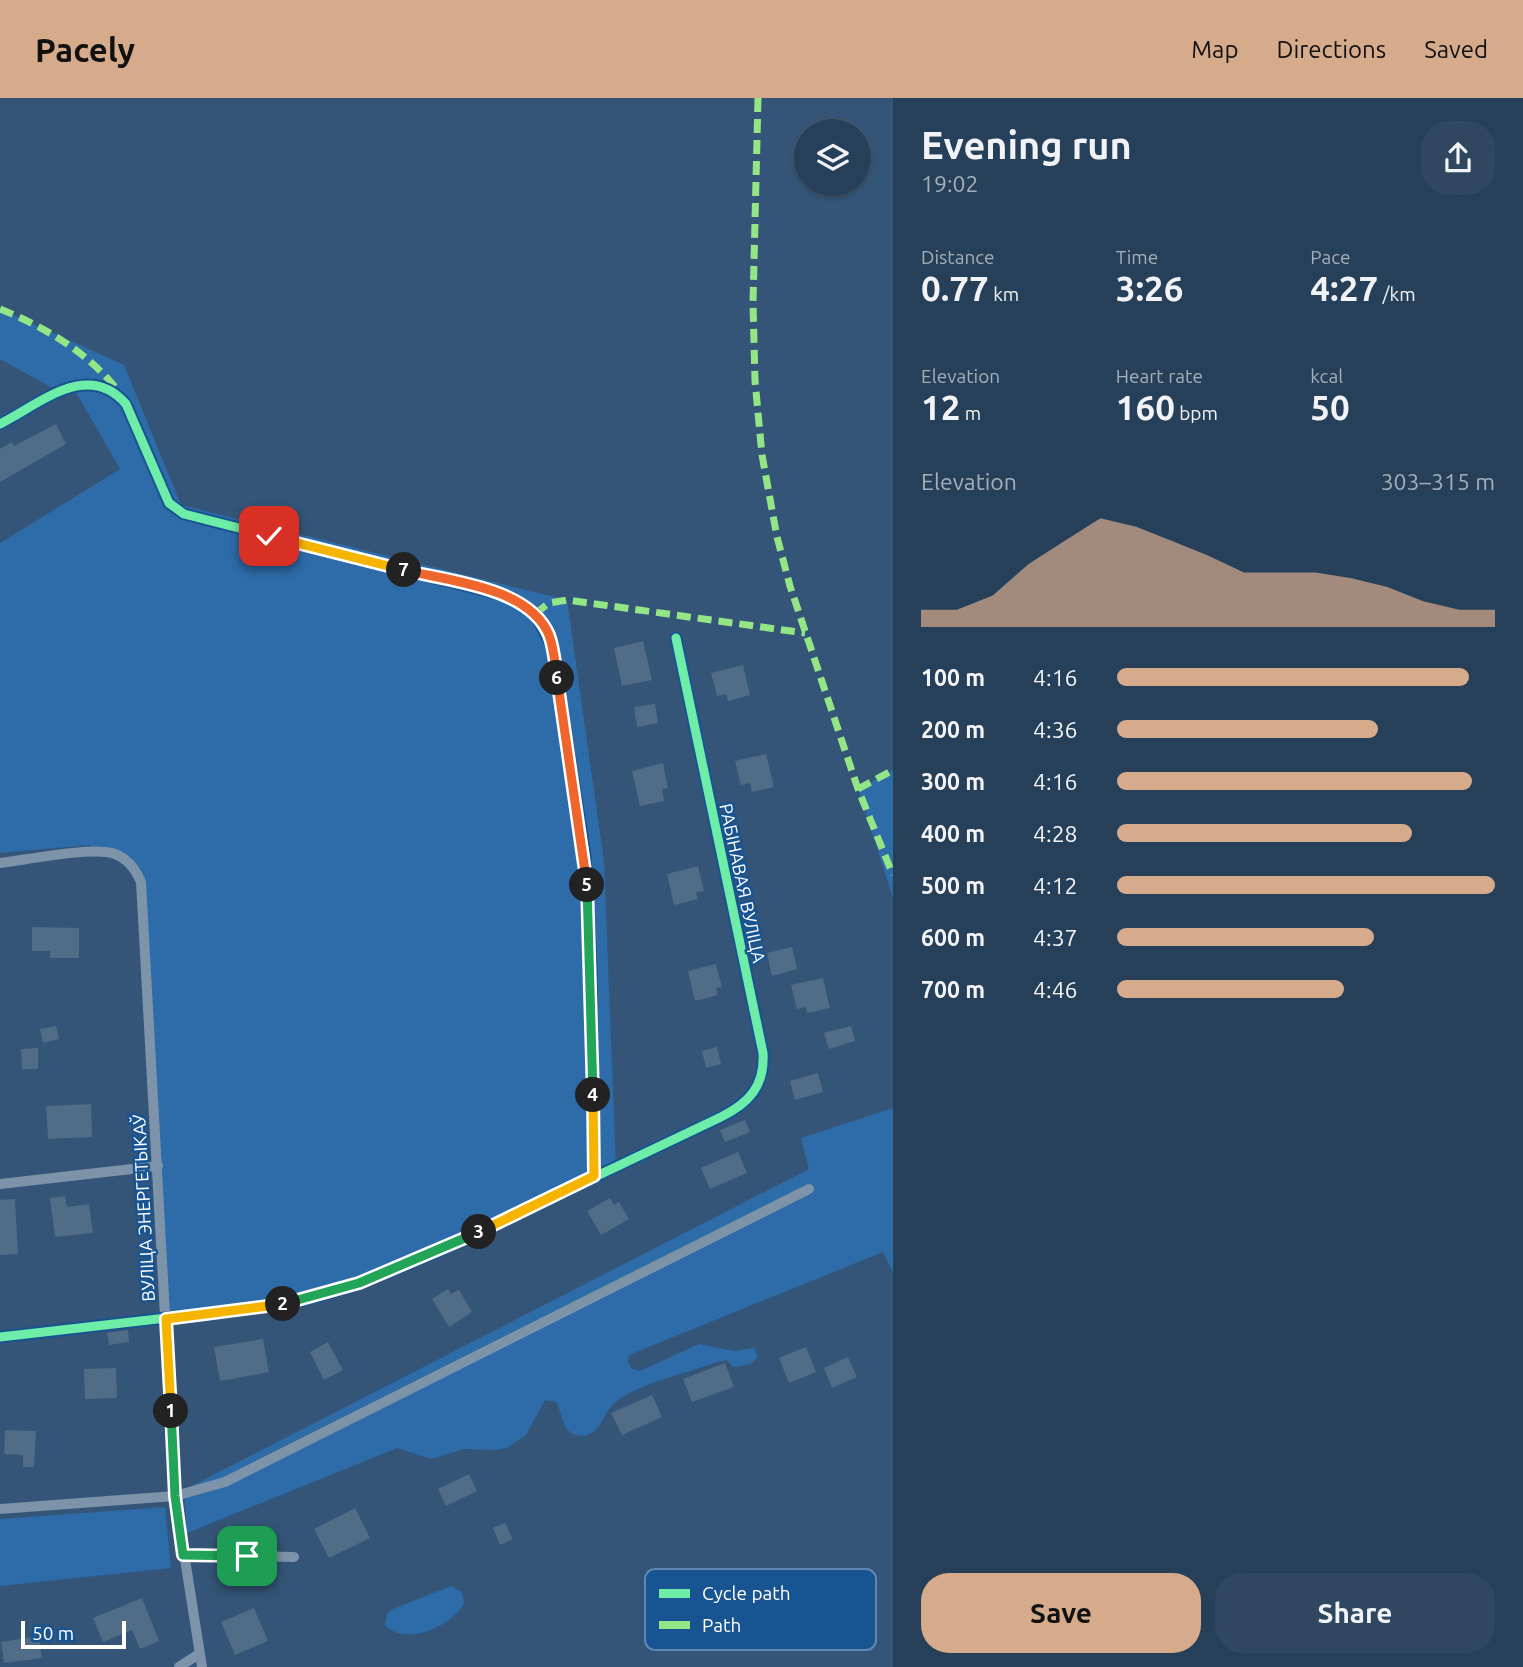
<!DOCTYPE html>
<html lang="en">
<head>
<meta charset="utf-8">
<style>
	:root { --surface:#274059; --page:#2f475f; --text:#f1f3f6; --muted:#a4afba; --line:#43596f; --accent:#d6ab8b }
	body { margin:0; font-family:Ubuntu,sans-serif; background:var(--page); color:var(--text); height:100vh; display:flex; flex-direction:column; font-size:26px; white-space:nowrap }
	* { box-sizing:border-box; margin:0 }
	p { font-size:23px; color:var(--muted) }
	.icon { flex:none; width:38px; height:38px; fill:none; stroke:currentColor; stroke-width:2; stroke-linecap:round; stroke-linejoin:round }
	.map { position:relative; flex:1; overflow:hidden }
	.sheet { display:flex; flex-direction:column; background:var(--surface); width:630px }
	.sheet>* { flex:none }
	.fabs { position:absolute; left:794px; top:21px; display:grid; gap:14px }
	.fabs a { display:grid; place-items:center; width:77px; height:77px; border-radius:50%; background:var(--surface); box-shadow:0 2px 5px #0004,0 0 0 2px var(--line); font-size:35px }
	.scale { position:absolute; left:21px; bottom:18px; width:105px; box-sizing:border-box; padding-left:7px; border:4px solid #fff; border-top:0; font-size:19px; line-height:24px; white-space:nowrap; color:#fff; -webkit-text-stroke:5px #195492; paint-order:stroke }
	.pin { position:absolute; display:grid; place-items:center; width:60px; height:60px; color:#fff; margin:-30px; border-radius:14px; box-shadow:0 4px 10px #0006 }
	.km { position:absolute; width:35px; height:35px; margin:-18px; border-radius:50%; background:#222; color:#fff; font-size:19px; line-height:35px; text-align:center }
	.round { display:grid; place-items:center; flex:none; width:74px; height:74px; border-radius:28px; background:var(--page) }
	.head { display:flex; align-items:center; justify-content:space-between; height:119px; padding:0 28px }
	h1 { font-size:38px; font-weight:600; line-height:52px }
	.stats { display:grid; grid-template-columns:repeat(3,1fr); gap:10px; height:119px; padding:7px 28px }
	.stats div { display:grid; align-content:center }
	.stats b { font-size:35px; font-weight:600 }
	.stats small { font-size:19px; font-weight:400 }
	.stats p { font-size:19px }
	.chart { height:196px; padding:14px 28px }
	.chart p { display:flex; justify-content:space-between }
	.chart svg { width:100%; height:126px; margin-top:7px; fill:var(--accent); opacity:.7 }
	.action { display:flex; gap:14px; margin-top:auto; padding:14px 28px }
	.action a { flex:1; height:80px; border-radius:28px; background:var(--accent); color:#111; font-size:28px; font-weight:600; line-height:80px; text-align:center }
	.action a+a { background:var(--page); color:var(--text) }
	ul { padding:0 28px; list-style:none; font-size:23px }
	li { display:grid; grid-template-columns:112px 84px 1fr; align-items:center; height:52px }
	li i { height:18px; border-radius:9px; background:var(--accent) }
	header { display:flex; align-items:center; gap:42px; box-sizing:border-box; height:98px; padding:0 35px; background:var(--accent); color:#111 }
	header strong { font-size:33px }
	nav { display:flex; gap:38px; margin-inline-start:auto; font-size:24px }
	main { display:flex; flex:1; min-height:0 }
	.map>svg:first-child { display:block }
</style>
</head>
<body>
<header>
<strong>Pacely</strong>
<nav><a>Map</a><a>Directions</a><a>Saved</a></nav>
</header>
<main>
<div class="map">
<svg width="893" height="1569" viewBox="0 0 893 1569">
	<rect width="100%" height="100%" fill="#345577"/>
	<path fill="#2d6ba9" d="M0,211L124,267L181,407L567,502L604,763L616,1068L441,1152L315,1199L166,1221L142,795L123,761L91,754L90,747L0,755V445L120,371L70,284L54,291L0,261Z
		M893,672V800L858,691Z
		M893,1010V1175L883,1154L629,1257L628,1264L632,1271L640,1273L699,1246L734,1253L754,1250L758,1259L751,1266L733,1269L727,1262L714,1265C686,1276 640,1285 617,1303C603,1313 603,1332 585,1338C560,1338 565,1320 556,1304L545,1302L526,1337L507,1350L496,1352L464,1351L431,1361L397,1350L187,1435L184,1392L809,1071L801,1040Z
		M165,1409L171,1470L0,1488V1421Z
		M451,1488L462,1494L464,1506C449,1529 409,1548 385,1528L387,1516L393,1511Z"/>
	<path fill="#516c86" d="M56,326L66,346L0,384V351L12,344L14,348Z
		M643,543L652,582L622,588L614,550Z
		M743,567L750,597L728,603L726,596L717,598L711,575Z
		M655,606L658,625L637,629L634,609Z
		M766,656L774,689L752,694L750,685L741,687L735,663Z
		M663,665L668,690L662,691L664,703L640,708L632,673Z
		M698,768L704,793L696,794L698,801L674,807L667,776Z
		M32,829L79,830V860H50V853H32Z
		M792,849L797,871L772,878L767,855Z
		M716,866L722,889L716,890L718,897L695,903L688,873Z
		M823,880L830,910L807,915L806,909L797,911L791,887Z
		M56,928L59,941L43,945L40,931Z
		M851,928L855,943L829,951L824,935Z
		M717,949L721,966L706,970L702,953Z
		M38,950V971H22L21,951Z
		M818,975L823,994L795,1002L790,983Z
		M91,1006L92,1039L48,1041L46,1008Z
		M745,1022L750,1034L725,1044L720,1032Z
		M738,1054L747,1075L710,1091L701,1070Z
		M65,1098L67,1109L89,1106L93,1135L55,1139L50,1100Z
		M610,1100L614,1107L619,1104L629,1121L601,1137L587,1113Z
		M15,1101L18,1156L0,1157V1102Z
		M448,1191L451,1196L459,1192L472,1214L449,1229L432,1201Z
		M128,1232L129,1244L109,1247L107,1235Z
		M263,1241L269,1274L220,1283L214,1249Z
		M328,1244L343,1272L324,1282L310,1254Z
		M806,1249L816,1274L789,1285L779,1260Z
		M848,1259L857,1279L832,1290L824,1270Z
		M725,1265L734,1289L692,1304L683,1281Z
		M116,1270L117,1300L85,1301L84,1271Z
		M652,1297L662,1319L622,1337L611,1315Z
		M5,1332L36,1333L34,1369H23V1357L4,1356Z
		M469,1376L477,1393L446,1408L438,1391Z
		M355,1410L370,1440L329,1460L314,1431Z
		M505,1425L513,1441L500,1447L493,1430Z
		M142,1500L159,1543L140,1551L132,1532L103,1544L93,1520Z
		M254,1510L268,1543L235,1557L221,1524Z
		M39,1538L42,1560L4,1565L1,1544Z"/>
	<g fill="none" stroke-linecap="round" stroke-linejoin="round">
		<path stroke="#7d93a9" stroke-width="10" d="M0,326C41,305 88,262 126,306L165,396L169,405L184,416L499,496L514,501L535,516L552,548L585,757L591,867L594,1078
			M0,765C26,762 93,748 115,756C128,761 136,772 141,784L175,1398L202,1569
			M0,1086L158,1068
			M0,1239L272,1208L315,1199L359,1186L441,1152L721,1019C749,1005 765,988 763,955L676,540
			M0,1411L175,1398L225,1384L809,1091
			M183,1457L294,1459
			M179,1569L199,1556"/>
		<path stroke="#94e586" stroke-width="7" stroke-dasharray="14 7" stroke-linecap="butt" d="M758,0L753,205L755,283L762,357L777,439L790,488L858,691L893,777
			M0,211C45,229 89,255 119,294
			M535,516L549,505L567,502L805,535
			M858,691L893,672"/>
		<g stroke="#195492" stroke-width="13">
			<path id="cycleway" d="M0,326C41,305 88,262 126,306L165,396L169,405L184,416L499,496L514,501L535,516L552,548L585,757L591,867L594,1078
				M0,1239L272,1208L315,1199L359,1186L441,1152L721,1019C749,1005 765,988 763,955L676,540"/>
		</g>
		<use href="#cycleway" stroke="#6deda7" stroke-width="9"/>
	</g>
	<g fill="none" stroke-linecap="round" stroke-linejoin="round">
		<g stroke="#fff" stroke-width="14">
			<path id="split-1" d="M171,1313L175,1398L183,1457L247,1458"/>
		</g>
		<g stroke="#fff" stroke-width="14">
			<path id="split-2" d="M171,1313L166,1221L283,1206"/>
		</g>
		<g stroke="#fff" stroke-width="14">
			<path id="split-3" d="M283,1206L359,1185L479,1134"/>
		</g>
		<g stroke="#fff" stroke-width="14">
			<path id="split-4" d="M479,1134L594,1078L593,997"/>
		</g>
		<g stroke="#fff" stroke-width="14">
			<path id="split-5" d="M587,787L593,997"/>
		</g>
		<g stroke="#fff" stroke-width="14">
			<path id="split-6" d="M557,580L587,787"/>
		</g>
		<g stroke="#fff" stroke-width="14">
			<path id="split-7" d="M404,472C449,483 529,489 549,537C554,550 555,566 557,580"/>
		</g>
		<g stroke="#fff" stroke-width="14">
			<path id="split-8" d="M269,438L404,472"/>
		</g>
		<use href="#split-1" stroke="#22a559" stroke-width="9"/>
		<use href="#split-2" stroke="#f5b400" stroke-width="9"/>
		<use href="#split-3" stroke="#22a559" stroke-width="9"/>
		<use href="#split-4" stroke="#f5b400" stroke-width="9"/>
		<use href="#split-5" stroke="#22a559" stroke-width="9"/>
		<use href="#split-6" stroke="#f0652b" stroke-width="9"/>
		<use href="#split-7" stroke="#f0652b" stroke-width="9"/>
		<use href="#split-8" stroke="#f5b400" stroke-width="9"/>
	</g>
	<g text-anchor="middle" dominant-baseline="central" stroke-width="5" stroke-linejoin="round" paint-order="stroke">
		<g font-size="18" fill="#fff" stroke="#195492">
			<text transform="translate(743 785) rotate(78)">РАБІНАВАЯ ВУЛІЦА</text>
			<text transform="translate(143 1110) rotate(-93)">ВУЛІЦА ЭНЕРГЕТЫКАЎ</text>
		</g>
	</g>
	<rect x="645" y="1471" width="231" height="81" rx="10" fill="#195492" stroke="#5e87b3" stroke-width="2"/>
	<rect x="659" y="1491" width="31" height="9" fill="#6deda7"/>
	<rect x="659" y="1523" width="31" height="8" fill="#94e586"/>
	<g font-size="19" fill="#fff">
		<text x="702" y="1502">Cycle path</text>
		<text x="702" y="1534">Path</text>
	</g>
</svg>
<div class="fabs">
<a><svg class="icon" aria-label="layers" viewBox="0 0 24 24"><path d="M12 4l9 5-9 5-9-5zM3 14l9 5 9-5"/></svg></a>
</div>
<div class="scale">50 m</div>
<div class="pin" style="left:247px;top:1458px;background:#1e9e55"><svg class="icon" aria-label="arrive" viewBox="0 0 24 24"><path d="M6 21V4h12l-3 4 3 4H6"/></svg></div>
<div class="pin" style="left:269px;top:438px;background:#d93025"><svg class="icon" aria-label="check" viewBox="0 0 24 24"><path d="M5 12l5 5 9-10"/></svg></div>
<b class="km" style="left:171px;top:1313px">1</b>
<b class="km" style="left:283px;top:1206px">2</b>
<b class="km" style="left:479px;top:1134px">3</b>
<b class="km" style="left:593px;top:997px">4</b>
<b class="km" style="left:587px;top:787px">5</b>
<b class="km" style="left:557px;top:580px">6</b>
<b class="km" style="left:404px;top:472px">7</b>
</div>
<section class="sheet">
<div class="head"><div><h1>Evening run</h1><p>19:02</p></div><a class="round"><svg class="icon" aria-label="share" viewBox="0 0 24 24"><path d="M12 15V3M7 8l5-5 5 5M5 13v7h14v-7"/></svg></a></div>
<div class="stats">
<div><p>Distance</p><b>0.77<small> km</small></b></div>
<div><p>Time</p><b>3:26</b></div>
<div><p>Pace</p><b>4:27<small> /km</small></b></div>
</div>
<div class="stats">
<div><p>Elevation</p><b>12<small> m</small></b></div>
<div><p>Heart rate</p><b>160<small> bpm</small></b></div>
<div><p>kcal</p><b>50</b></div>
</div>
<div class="chart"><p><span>Elevation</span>303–315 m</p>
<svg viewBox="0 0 160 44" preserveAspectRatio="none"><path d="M0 44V38L10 38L20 33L30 22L40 14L50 6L60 9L70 14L80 19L90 25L100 25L110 25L120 27L130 30L140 35L150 38L160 38V44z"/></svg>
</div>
<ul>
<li><b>100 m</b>4:16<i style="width:93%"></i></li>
<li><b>200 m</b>4:36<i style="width:69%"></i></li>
<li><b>300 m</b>4:16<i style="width:94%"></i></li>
<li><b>400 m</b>4:28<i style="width:78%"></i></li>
<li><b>500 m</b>4:12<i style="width:100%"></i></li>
<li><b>600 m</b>4:37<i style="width:68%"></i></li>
<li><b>700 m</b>4:46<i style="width:60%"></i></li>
</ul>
<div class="action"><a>Save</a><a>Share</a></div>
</section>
</main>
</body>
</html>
